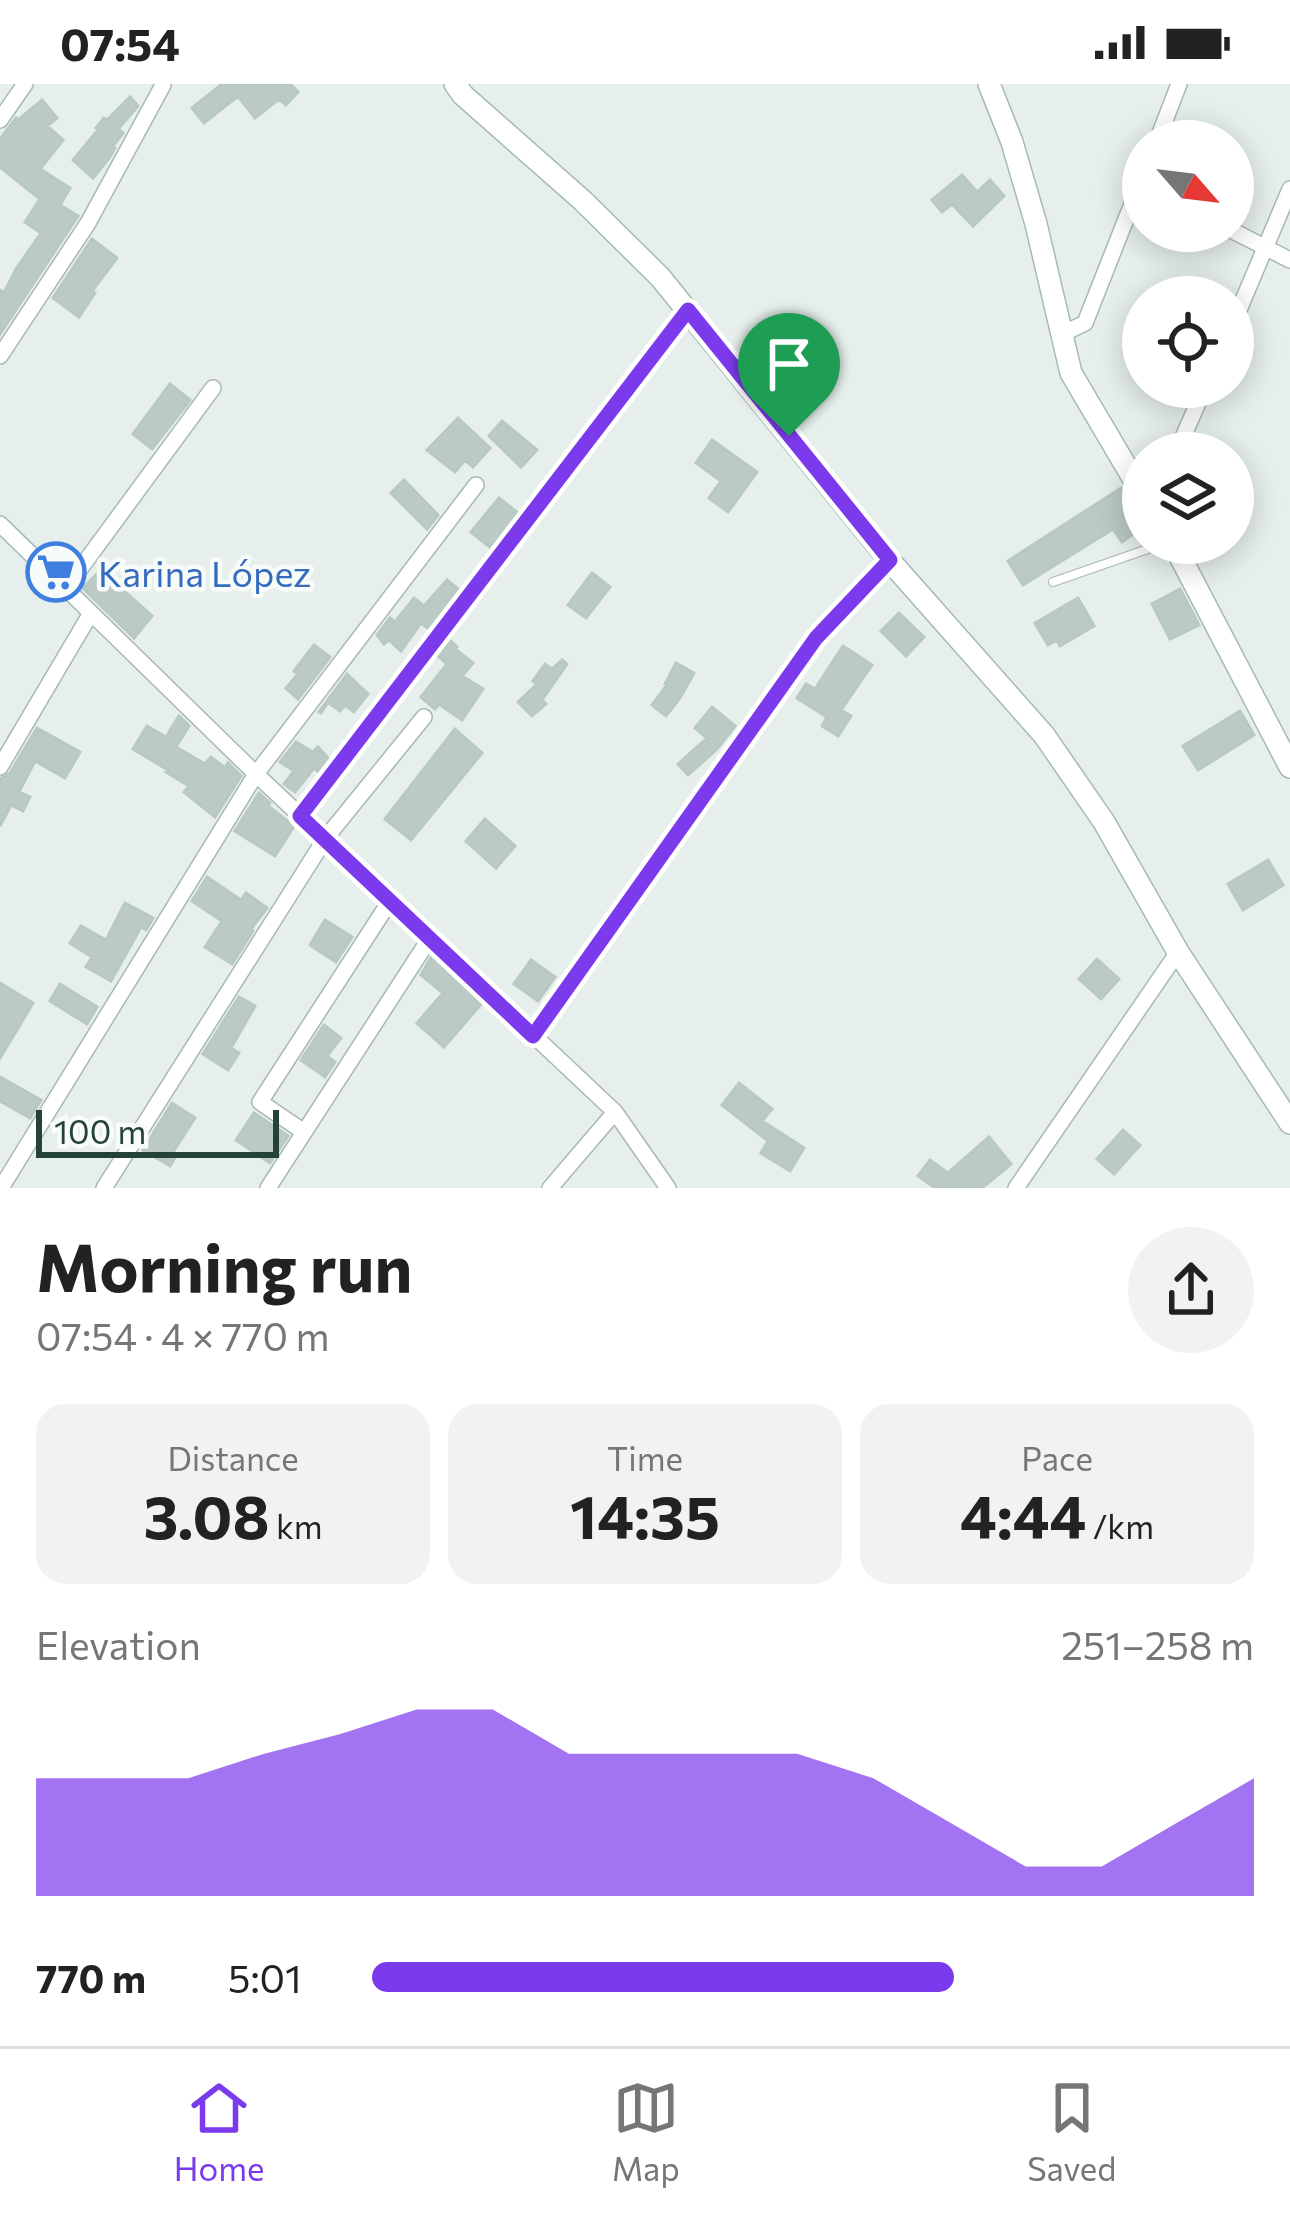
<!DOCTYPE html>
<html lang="en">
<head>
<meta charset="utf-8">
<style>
	:root { --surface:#fff; --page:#f2f2f2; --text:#222; --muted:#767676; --line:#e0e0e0; --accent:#7c3aed }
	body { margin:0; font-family:Commissioner,sans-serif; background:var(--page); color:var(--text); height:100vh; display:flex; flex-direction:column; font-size:45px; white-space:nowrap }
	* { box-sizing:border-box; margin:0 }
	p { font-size:39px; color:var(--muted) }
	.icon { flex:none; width:66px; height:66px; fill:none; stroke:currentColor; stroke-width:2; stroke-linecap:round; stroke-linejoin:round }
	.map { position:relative; height:1104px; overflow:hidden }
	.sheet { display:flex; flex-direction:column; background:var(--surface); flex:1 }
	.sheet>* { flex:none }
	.needle { width:78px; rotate:118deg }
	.buttons { position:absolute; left:1122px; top:36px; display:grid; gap:24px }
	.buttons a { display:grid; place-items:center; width:132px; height:132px; border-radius:50%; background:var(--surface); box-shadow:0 6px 30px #0003; font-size:60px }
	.scale { position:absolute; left:36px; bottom:30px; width:243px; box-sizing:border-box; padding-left:12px; border:6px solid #24423a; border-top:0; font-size:33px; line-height:42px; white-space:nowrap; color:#24423a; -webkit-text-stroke:9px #f7fbf9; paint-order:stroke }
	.pin { position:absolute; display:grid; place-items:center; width:102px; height:102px; color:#fff; margin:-123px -51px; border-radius:50% 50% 50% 0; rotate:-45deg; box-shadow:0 0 12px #0007 }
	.pin .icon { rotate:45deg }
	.round { display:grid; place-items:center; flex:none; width:126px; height:126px; border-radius:63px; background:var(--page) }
	.summary { display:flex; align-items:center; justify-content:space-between; height:204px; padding:0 36px }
	h1 { font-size:66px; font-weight:700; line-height:90px }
	.metrics { display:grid; grid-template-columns:repeat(3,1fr); gap:18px; height:204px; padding:12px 36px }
	.metrics div { display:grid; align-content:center; border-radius:30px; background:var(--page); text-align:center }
	.metrics b { font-size:60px; font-weight:700 }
	.metrics small { font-size:33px; font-weight:400 }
	.metrics p { font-size:33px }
	.chart { height:336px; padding:24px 36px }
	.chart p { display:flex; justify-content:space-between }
	.chart svg { width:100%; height:216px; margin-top:12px; fill:var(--accent); opacity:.7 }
	ul { padding:0 36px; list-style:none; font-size:39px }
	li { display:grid; grid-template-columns:192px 144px 1fr; align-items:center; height:90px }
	li i { height:30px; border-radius:15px; background:var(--accent) }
	.status { display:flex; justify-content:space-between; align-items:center; height:84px; padding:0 60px; background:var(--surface); direction:ltr }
	.status svg { height:33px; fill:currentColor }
	.menu { display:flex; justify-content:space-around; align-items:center; height:168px; border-top:3px solid var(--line); background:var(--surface); font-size:33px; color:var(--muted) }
	.menu a { display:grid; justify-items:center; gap:6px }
	.menu .current { color:var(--accent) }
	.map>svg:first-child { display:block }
</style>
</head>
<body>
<div class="status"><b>07:54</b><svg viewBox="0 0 49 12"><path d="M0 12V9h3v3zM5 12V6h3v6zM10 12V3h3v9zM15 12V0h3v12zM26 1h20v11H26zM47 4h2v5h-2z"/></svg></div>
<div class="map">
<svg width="1290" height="1104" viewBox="0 0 1290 1104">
	<rect width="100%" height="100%" fill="#e6efeb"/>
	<path fill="#bbcac4" stroke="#b8c9c2" stroke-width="3" d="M222,0H290L298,8L286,21L279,15L255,34L238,12L204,39L192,24Z
		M130,13L138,22L118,45L123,49L113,62L115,64L110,73L93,94L73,76L98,46L96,44L104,34L107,36Z
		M42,16L57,34L47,42L63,56L40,85L70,104L60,121L78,132L0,250V206L4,209L16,185L41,149L25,138L40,115L0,83V55L16,34L18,36Z
		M962,91L977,108L990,96L1004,112L973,142L952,120L942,128L932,116Z
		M92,155L117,174L92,207L95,209L79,233L53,214Z
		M170,300L190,316L152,365L133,350Z
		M458,334L490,364L473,383L465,376L455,388L427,366Z
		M502,337L537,366L521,383L489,352Z
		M712,356L757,388L728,428L709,414L721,397L696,379Z
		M404,396L438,431L427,445L391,409Z
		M1121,404L1130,419L1143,431V443L1122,458L1113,445L1023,501L1008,477Z
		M499,414L518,429L491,464L471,448Z
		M101,486L152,532L134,554L83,504Z
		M592,489L610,503L586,534L568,521Z
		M447,496L459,506L429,545L421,539L401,567L389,556L384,560L377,551L390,534L395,538L414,514L424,522Z
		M1180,505L1199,541L1170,555L1152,520Z
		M1078,514L1094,542L1060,562L1057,556L1048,561L1035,539Z
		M899,529L924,553L906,572L881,547Z
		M450,556L457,563L455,565L473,579L462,592L483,605L462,636L439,620L435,625L421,613L447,580L438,572Z
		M314,561L330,573L298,615L286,604L298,590L294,587Z
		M843,562L872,581L841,626L851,632L838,652L822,642L827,633L797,614L806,600L815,605Z
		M562,576L567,580L542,616L546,620L532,632L518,618L537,600L533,597L545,580L552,585Z
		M676,579L694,589L680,614L666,632L652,621L667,601L665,600Z
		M347,590L368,610L354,628L345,621L340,627L328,618L321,629L319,628Z
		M712,623L735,642L717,665L688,691L678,680L707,654L695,644Z
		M1240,627L1254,651L1198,686L1183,662Z
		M179,632L189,642L176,663L205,680L211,673L225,684L228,679L241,692L215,733L184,708L189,702L166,688L168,686L133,665L147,642L166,653Z
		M37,644L80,668L65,694L35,677L19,708L30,713L23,727L11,721L0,742V695L10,689Z
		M455,645L482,669L411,756L385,735Z
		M296,658L313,668L318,663L329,675L319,688L314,684L295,708L284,700L294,687L280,678Z
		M259,709L270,719L268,722L294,742L275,772L235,747Z
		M485,735L515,762L496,784L466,757Z
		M1268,776L1283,801L1243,826L1228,800Z
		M207,793L241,816L246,809L267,824L251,845L253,847L232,880L205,863L222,837L192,817Z
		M125,819L153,834L146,846L141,843L111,897L86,883L92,873L70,859L81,842L106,856Z
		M325,836L352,853L336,878L310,861Z
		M432,872L482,919L444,963L417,939L443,909L421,891Z
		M1097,875L1119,895L1101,915L1079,895Z
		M531,876L555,893L538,917L514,900Z
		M0,899L33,919L0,974Z
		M60,900L97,923L87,940L50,917Z
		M239,913L255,922L231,964L239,969L228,986L203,970Z
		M324,941L341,954L327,972L335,978L325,993L301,976Z
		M0,993L41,1016L30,1034L0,1017Z
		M739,999L772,1025L762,1037L804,1064L790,1087L761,1069L768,1057L722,1021Z
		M172,1019L195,1034L173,1068L177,1070L170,1082L143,1066Z
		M254,1029L288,1052L270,1079L236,1056Z
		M1123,1046L1140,1061L1114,1090L1097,1075Z
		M989,1053L1011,1080L982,1104H935L918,1092L930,1076L948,1089Z"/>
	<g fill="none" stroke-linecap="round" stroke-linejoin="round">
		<g stroke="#a8b8b2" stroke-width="10">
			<path id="lane" d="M1053,498L1165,459"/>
		</g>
		<g stroke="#a8b8b2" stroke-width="18">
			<path id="street" d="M0,36L25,0
				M1157,57L1179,0
				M1233,147L1290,176
				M1233,240L1290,105
				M1060,251L1085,239L1143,92
				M0,272L88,139L163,1
				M1176,369L1205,303
				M0,440L256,690L615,1028L668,1104
				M66,504L213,304
				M0,683L91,529
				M300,732L688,227
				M534,952L816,554L890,477
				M304,1048L260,1018L390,817
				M1,1104L256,690L476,401
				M104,1104L325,755L424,633
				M268,1104L430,854
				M550,1104L615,1028
				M1016,1104L1178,868"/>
		</g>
		<g stroke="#a4bbb3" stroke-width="24">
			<path id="secondary" d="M455,0L463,11L582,116L660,193L890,477L1044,651L1104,738L1178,868L1290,1039
				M989,0L1012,58L1036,140L1071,289L1143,411
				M1173,459L1290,683"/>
		</g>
		<use href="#lane" stroke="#fff" stroke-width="8"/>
		<use href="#street" stroke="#fff" stroke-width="15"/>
		<use href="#secondary" stroke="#fff" stroke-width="21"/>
	</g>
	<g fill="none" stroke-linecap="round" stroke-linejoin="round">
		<g stroke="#fff" stroke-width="24">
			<path id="route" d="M688,226L890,476L816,554L533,952L300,732Z"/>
		</g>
		<use href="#route" stroke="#7c3aed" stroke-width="15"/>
	</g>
	<defs>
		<g id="supermarket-ring" transform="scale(3)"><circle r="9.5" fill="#f7fbf9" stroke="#3f7fe0" stroke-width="1.5"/><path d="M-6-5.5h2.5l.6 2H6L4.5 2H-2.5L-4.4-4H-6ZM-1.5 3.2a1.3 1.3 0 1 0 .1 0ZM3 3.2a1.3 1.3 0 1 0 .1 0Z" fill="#3f7fe0"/></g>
	</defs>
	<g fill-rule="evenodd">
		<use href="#supermarket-ring" x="56" y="488"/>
	</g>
	<g text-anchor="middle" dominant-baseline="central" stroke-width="9" stroke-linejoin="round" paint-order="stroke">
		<g font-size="36" fill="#366cbe" stroke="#f7fbf9" text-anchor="start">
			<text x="98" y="488">Karina López</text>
		</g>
	</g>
</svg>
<div class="buttons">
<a><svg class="needle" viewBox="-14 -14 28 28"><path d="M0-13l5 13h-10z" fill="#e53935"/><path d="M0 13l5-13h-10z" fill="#767676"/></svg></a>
<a><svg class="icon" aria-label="locate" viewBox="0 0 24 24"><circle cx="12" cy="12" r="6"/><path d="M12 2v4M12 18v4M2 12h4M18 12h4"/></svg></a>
<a><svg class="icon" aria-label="layers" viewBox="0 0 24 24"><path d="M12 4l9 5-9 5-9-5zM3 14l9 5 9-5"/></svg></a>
</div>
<div class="scale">100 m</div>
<div class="pin" style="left:789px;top:352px;background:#1e9e55"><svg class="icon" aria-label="arrive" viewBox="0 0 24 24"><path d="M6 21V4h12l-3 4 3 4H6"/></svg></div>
</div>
<section class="sheet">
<div class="summary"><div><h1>Morning run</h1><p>07:54 · 4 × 770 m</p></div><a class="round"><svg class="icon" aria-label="share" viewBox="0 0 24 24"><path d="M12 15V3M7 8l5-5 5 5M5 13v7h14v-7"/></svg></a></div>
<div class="metrics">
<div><p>Distance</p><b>3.08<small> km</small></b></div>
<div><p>Time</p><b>14:35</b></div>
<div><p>Pace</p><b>4:44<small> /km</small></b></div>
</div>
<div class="chart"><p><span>Elevation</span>251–258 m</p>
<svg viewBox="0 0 160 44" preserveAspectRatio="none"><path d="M0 44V20L10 20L20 20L30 15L40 11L50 6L60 6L70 15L80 15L90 15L100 15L110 20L120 29L130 38L140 38L150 29L160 20V44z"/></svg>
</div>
<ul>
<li><b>770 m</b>5:01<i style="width:66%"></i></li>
</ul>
</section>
<nav class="menu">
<a class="current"><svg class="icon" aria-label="home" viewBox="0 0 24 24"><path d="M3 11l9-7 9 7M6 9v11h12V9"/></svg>Home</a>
<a><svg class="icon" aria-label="map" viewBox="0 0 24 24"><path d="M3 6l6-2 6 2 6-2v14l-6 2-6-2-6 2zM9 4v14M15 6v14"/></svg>Map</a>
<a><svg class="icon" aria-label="saved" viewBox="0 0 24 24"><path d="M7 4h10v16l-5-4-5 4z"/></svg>Saved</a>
</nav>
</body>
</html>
